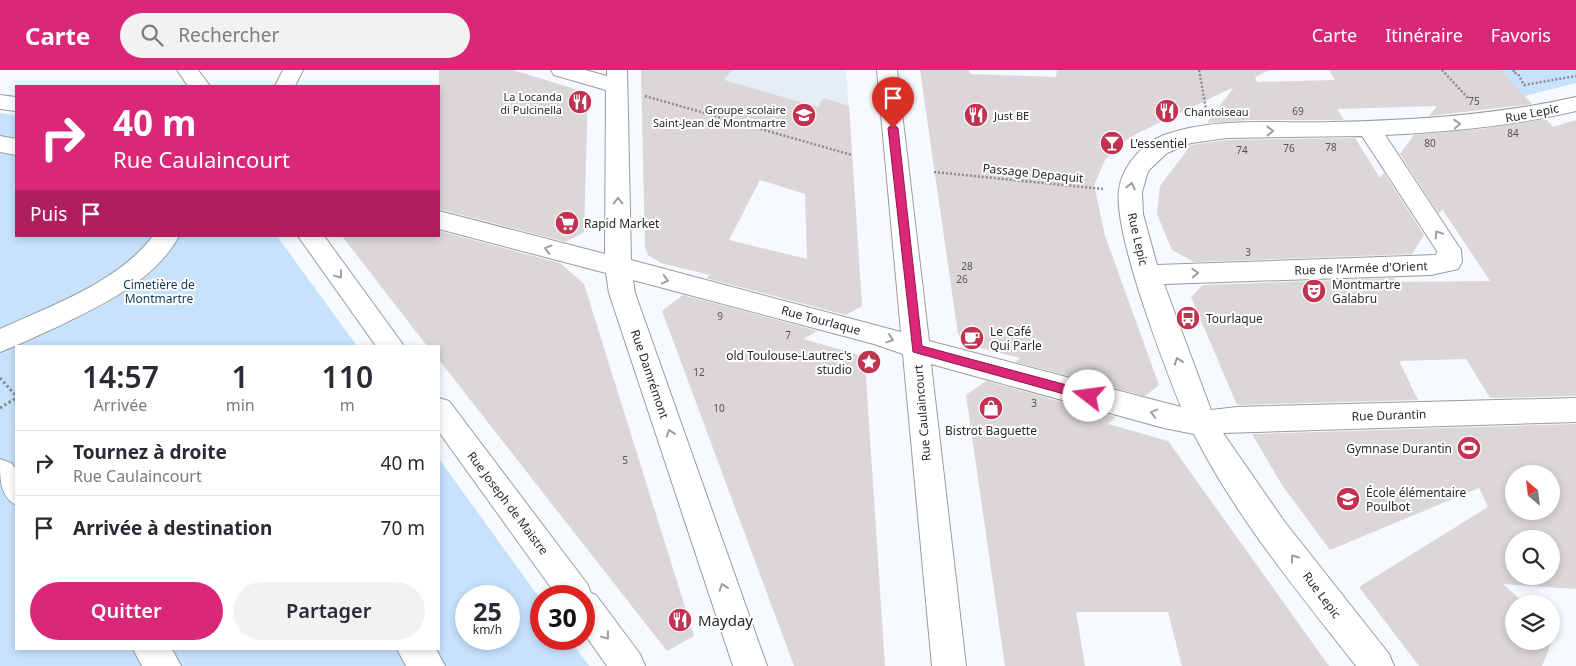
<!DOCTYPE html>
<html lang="fr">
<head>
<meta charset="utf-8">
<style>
	body { margin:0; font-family:"Noto Sans",sans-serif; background:#f2f2f3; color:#2b2b33; height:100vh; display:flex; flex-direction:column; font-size:19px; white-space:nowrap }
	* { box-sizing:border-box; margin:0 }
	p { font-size:16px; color:#7c7c81 }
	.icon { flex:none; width:28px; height:28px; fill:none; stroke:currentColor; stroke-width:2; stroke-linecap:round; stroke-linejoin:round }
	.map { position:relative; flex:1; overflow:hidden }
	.sheet { position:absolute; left:15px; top:275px; width:425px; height:305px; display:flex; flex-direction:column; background:#fff; border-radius:0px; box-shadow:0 2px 8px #0003 }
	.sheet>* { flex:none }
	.guide { position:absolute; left:15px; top:15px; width:425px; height:152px; border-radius:0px; box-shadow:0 2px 8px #0003; background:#db2777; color:#fff; overflow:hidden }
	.needle { width:32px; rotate:332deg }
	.tools { position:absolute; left:1505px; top:395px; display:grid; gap:10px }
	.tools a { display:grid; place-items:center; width:55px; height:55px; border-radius:50%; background:#fff; box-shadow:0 2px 8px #0003; font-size:25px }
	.speed { position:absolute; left:455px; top:515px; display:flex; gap:10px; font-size:25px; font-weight:700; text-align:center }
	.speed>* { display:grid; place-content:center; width:65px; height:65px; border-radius:50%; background:#fff; box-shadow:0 2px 8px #0003; line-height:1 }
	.speed small { font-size:12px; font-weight:400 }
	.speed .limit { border:8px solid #d22; background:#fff; color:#111 }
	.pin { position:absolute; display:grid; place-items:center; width:42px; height:42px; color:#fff; margin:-51px -21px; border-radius:50% 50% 50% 0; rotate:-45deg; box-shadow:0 0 5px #0007 }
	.pin .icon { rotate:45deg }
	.me { position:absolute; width:55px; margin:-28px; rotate:285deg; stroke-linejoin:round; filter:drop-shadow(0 0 4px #0008) }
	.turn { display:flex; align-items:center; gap:18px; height:105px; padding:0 15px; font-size:22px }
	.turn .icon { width:65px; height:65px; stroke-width:2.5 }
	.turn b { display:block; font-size:35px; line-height:42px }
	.then { display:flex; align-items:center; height:48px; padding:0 15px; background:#0003; gap:10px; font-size:19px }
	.eta { display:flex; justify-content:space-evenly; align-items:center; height:85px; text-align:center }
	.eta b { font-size:30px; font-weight:600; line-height:35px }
	.cta { display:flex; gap:10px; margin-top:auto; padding:10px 15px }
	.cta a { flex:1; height:58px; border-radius:30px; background:#db2777; color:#fff; font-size:20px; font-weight:600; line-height:58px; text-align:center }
	.cta a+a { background:#f2f2f3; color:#2b2b33 }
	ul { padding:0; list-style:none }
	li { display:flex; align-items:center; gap:15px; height:65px; padding:0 15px; border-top:1px solid #e1e1e2 }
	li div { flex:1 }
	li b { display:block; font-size:19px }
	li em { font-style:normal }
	header { display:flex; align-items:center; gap:30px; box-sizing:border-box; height:70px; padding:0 25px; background:#db2777; color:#fff }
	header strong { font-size:24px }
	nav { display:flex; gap:28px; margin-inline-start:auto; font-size:18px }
	.search { width:350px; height:45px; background:#f2f2f3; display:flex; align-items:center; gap:12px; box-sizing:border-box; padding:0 18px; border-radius:28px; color:#7c7c81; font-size:19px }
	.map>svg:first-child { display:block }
	.built { fill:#e5eef7 }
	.green { fill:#c6e2fd; fill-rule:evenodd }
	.building { fill:#dbd6d7; fill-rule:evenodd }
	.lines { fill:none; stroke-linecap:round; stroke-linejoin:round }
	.minor-casing { stroke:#999c9f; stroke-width:2 }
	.path-far1 { stroke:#898b8d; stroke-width:2.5; stroke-dasharray:2 2; stroke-linecap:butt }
	.path { stroke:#898b8d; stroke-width:3; stroke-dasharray:2.5 2.5; stroke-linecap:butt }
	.minor { fill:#fff; fill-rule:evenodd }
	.oneway { stroke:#9f9fa0 }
	.route { fill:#db2777; stroke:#8e194d }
	.labels { text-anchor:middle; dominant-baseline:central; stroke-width:4; stroke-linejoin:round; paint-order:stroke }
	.number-label { font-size:10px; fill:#565556 }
	.far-poi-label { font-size:11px; fill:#292a2b; stroke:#fff; text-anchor:end }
	.street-label { font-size:12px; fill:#292a2b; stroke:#fff }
	.poi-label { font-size:12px; fill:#292a2b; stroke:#fff; text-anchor:start }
	.park-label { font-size:12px; fill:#103a5c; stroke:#fff }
	.near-poi-label { font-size:15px; fill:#292a2b; stroke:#fff; text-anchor:start }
</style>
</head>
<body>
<header>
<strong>Carte</strong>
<div class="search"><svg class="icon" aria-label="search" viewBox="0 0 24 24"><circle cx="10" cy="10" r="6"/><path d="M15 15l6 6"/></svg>Rechercher</div>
<nav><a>Carte</a><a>Itinéraire</a><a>Favoris</a></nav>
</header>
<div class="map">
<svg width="1576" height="596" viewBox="0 0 1576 596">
	<rect width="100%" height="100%" fill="#f6f9fd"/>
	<path class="built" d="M641 0H846L851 72 641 11Z"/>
	<path class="green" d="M1502 0H1576V13L1525 26Z
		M0 43 16 45V166H277L357 276H16V579H439V389L541 530V569H569L589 596H0ZM466 526H509V569H466Z"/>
	<path class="building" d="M439 0H513L588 23 584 162 566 172 439 139Z
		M641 0H732L724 10 818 37 824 28 849 36 862 236 846 245 706 208 710 205 661 193 648 185 645 177ZM760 110 805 124 807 189 729 170Z
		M920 0H969L970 4 1056 7 1057 0H1270L1255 7 1257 12 1335 10 1329 0H1502L1532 34 1429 46 1437 36 1337 39 1344 50H1248L1207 53 1234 17 1136 64 1119 75 1105 90 1094 115 1105 166 1159 315 1145 326 1015 292 1020 288 968 275 958 264Z
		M1546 49 1553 57 1576 50V326L1490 328 1466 289 1399 291 1418 330 1237 335 1191 227 1203 215 1395 208 1392 212 1490 211 1442 139 1439 144 1400 84 1414 65 1481 59Z
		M1355 68 1380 108 1384 103 1424 165 1412 184 1194 192 1172 180 1157 144 1160 116 1191 75 1227 70Z
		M439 161 560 193 584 214 694 566 667 581 439 290V276H427L342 166H439Z
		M683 225 818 261 803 269 856 284 865 293 885 596H794L662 241Z
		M986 311 1116 347 1108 354 1168 371 1329 596H1182L1168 542H1076L1085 596H1005L966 325Z
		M1576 354V519L1503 514 1525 534H1514V571H1551V557L1556 561 1542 596H1419L1359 517 1488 437 1479 418 1330 480 1282 415 1252 364ZM1514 404H1551V441H1514ZM1514 469H1551V506H1514Z"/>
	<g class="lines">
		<g class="minor-casing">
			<path id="minor" d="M177 0H198L210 16H188Z
				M283 0H303L295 16H275Z
				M551 0H585L607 6V0H627L631 190 901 262 877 0H897L929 271 1181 337C1164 294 1109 154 1120 114 1126 92 1144 73 1164 65 1217 46 1278 54 1333 52 1415 50 1496 45 1576 27V41C1513 56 1450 62 1385 65L1461 180 1462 192 1458 199 1431 205 1164 214 1211 340 1237 337 1576 328V352L1223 363 1284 451 1389 584 1394 596H1356C1299 523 1235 446 1194 364L1164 358 931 294 966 596H932L903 284 874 274 633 210 635 223 767 596H733L609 223 606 203 439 159V141L605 184 606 20 554 5ZM1362 66 1437 181 1436 185 1157 195 1143 144 1142 122 1148 101 1167 83 1191 73 1227 68Z
				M0 25 16 27V41L0 39Z
				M0 66 16 69V85L0 82Z
				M153 166H179C154 212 101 235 57 257 38 265 19 275 0 282V259C52 235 117 213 153 166Z
				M298 166H324L404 276H376Z
				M439 328 449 331 588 515 591 523 596 525 640 584 645 596H607L584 563V526H557L439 362Z
				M0 389 11 393 16 399V435C0 426 0 410 0 389Z
				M133 579H172L181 596H142Z
				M397 579H436L445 596H406Z"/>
		</g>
		<path class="path-far1" d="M1199 0 1206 39
			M1442 0 1468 28
			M1514 0 1513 2 1518 4 1524 15 1576 6
			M645 26 852 85
			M934 102 1103 119"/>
		<path class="path" d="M0 308 16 326
			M0 338 16 328"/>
		<use href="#minor" class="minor"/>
	</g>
	<defs><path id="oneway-chevron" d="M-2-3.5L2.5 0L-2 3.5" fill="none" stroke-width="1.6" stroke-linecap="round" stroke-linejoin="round" transform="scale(1.25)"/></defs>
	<g class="oneway">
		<use href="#oneway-chevron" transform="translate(1457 54) rotate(-4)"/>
		<use href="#oneway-chevron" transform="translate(1270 61) rotate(-1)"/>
		<use href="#oneway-chevron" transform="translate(1131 116) rotate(-77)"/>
		<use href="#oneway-chevron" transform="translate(618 131) rotate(-91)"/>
		<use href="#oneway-chevron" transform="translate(1438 164) rotate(-123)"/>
		<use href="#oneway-chevron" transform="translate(548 179) rotate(-165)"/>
		<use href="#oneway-chevron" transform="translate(1195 203) rotate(-2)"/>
		<use href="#oneway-chevron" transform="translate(339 205) rotate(53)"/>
		<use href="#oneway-chevron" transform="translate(665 210) rotate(15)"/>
		<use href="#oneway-chevron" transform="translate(890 269) rotate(19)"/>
		<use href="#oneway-chevron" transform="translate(1178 291) rotate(-110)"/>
		<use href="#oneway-chevron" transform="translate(1154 343) rotate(-165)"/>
		<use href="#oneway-chevron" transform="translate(670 363) rotate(-109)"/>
		<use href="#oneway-chevron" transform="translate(1294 488) rotate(-126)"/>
		<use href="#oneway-chevron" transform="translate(723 517) rotate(-109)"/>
		<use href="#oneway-chevron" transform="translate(606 566) rotate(53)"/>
	</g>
	<path class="route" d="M893 54 898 58 922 276 1089 321 1093 322V329L1089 331 913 282 888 58Z"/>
	<defs>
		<g id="restaurant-disc" transform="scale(1.25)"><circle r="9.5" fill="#c23251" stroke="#fff"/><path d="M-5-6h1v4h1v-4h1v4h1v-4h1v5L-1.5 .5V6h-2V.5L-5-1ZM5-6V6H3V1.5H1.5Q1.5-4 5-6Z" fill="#fff"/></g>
		<g id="school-disc" transform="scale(1.25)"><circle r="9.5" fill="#c23251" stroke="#fff"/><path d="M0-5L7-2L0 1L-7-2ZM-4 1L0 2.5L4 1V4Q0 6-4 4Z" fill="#fff"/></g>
		<g id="bar-disc" transform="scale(1.25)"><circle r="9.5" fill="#c23251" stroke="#fff"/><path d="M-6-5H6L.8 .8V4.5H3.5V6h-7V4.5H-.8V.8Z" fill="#fff"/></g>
		<g id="supermarket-disc" transform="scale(1.25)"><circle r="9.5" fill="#c23251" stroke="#fff"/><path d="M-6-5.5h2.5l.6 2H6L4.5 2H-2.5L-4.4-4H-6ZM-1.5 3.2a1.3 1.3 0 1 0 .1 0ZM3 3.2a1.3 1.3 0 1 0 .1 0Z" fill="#fff"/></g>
		<g id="theatre-disc" transform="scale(1.25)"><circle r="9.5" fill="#c23251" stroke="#fff"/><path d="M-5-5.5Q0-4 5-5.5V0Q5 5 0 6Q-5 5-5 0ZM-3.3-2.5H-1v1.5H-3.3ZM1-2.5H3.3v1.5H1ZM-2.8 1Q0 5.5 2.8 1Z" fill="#fff"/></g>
		<g id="bus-disc" transform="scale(1.25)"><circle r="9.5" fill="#c23251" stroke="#fff"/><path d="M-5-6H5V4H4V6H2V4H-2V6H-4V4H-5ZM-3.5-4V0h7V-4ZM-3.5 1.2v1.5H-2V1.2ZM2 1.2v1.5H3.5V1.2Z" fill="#fff"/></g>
		<g id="cafe-disc" transform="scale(1.25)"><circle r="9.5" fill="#c23251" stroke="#fff"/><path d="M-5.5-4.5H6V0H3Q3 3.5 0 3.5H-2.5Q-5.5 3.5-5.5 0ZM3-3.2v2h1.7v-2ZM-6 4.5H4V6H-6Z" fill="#fff"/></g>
		<g id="sight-disc" transform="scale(1.25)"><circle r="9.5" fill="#c23251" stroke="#fff"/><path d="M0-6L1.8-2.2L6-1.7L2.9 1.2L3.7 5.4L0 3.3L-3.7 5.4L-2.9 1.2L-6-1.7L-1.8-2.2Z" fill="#fff"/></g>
		<g id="shop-disc" transform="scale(1.25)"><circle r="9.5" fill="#c23251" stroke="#fff"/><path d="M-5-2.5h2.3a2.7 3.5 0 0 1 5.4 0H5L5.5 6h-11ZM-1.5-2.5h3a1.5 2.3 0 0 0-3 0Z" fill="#fff"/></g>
		<g id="stadium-disc" transform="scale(1.25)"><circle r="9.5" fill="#c23251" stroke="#fff"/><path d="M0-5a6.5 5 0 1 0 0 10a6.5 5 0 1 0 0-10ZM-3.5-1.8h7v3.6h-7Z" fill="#fff"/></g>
	</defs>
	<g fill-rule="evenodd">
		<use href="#restaurant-disc" x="580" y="32"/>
		<use href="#restaurant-disc" x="1167" y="41"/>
		<use href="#school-disc" x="804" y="45"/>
		<use href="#restaurant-disc" x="976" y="45"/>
		<use href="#bar-disc" x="1112" y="73"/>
		<use href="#supermarket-disc" x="567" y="153"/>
		<use href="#theatre-disc" x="1314" y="221"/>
		<use href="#bus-disc" x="1188" y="248"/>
		<use href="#cafe-disc" x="972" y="268"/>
		<use href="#sight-disc" x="869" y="292"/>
		<use href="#shop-disc" x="991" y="338"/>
		<use href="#stadium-disc" x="1469" y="378"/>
		<use href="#school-disc" x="1348" y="429"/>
		<use href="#restaurant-disc" x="680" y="550"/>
	</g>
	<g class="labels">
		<g class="number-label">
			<text x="1474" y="31">75</text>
			<text x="1298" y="41">69</text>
			<text x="1513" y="63">84</text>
			<text x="1430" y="73">80</text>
			<text x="1331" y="77">78</text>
			<text x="1289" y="78">76</text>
			<text x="1242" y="80">74</text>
			<text x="1248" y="182">3</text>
			<text x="967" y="196">28</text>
			<text x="962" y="209">26</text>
			<text x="720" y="246">9</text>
			<text x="788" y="265">7</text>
			<text x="699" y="302">12</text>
			<text x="1034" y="333">3</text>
			<text x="719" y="338">10</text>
			<text x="625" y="390">5</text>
		</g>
		<g class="far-poi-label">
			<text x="562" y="26">La Locanda<tspan x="562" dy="13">di Pulcinella</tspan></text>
			<text x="786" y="39">Groupe scolaire<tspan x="786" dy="13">Saint-Jean de Montmartre</tspan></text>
			<text x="1184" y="41" text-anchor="start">Chantoiseau</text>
			<text x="994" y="45" text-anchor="start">Just BE</text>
		</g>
		<g class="street-label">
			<text transform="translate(1532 43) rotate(-11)">Rue Lepic</text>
			<text transform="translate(1033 103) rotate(6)">Passage Depaquit</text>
			<text transform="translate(1138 169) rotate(77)">Rue Lepic</text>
			<text transform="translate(1361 198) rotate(-2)">Rue de l'Armée d'Orient</text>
			<text transform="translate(821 250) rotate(15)">Rue Tourlaque</text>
			<text transform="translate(650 304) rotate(71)">Rue Damrémont</text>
			<text transform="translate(922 343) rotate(-95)">Rue Caulaincourt</text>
			<text transform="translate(1389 345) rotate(-2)">Rue Durantin</text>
			<text transform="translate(508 433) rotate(53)">Rue Joseph de Maistre</text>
			<text transform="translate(1322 525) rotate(53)">Rue Lepic</text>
		</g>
		<g class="poi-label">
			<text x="1130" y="73">L'essentiel</text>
			<text x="584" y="153">Rapid Market</text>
			<text x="1332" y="214">Montmartre<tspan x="1332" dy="14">Galabru</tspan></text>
			<text x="1206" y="248">Tourlaque</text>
			<text x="990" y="261">Le Café<tspan x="990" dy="14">Qui Parle</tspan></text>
			<text x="852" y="285" text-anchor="end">old Toulouse-Lautrec's<tspan x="852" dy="14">studio</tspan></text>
			<text x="991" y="360" text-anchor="middle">Bistrot Baguette</text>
			<text x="1452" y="378" text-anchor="end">Gymnase Durantin</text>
			<text x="1366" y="422">École élémentaire<tspan x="1366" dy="14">Poulbot</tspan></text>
		</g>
		<g class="park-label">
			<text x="159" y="214">Cimetière de<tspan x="159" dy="14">Montmartre</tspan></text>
		</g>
		<g class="near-poi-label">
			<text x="698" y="550">Mayday</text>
		</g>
	</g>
</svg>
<div class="tools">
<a><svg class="needle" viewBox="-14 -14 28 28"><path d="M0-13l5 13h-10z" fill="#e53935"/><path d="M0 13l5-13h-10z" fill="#7c7c81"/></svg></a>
<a><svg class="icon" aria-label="search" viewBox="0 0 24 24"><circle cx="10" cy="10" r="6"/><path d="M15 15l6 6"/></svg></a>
<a><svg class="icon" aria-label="layers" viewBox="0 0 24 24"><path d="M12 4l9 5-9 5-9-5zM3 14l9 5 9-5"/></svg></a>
</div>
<div class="speed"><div>25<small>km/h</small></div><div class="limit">30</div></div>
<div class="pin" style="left:893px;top:58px;background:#d93025"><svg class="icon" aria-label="arrive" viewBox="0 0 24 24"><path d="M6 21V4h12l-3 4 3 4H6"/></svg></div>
<svg class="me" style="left:1089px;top:326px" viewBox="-20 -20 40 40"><circle r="19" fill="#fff"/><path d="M0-13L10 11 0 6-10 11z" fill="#db2777"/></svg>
<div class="guide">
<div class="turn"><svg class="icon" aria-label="right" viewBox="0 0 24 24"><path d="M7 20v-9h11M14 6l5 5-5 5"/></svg><div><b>40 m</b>Rue Caulaincourt</div></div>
<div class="then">Puis<svg class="icon" aria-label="arrive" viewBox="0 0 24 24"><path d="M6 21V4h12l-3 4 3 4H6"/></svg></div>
</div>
<section class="sheet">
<div class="eta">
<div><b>14:57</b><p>Arrivée</p></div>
<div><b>1</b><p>min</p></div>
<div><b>110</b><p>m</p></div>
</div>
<ul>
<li><svg class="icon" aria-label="right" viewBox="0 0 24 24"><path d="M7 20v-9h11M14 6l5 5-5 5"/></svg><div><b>Tournez à droite</b><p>Rue Caulaincourt</p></div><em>40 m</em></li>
<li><svg class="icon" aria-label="arrive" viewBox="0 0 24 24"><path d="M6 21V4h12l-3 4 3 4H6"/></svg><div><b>Arrivée à destination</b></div><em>70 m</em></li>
</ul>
<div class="cta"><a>Quitter</a><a>Partager</a></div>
</section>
</div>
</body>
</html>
